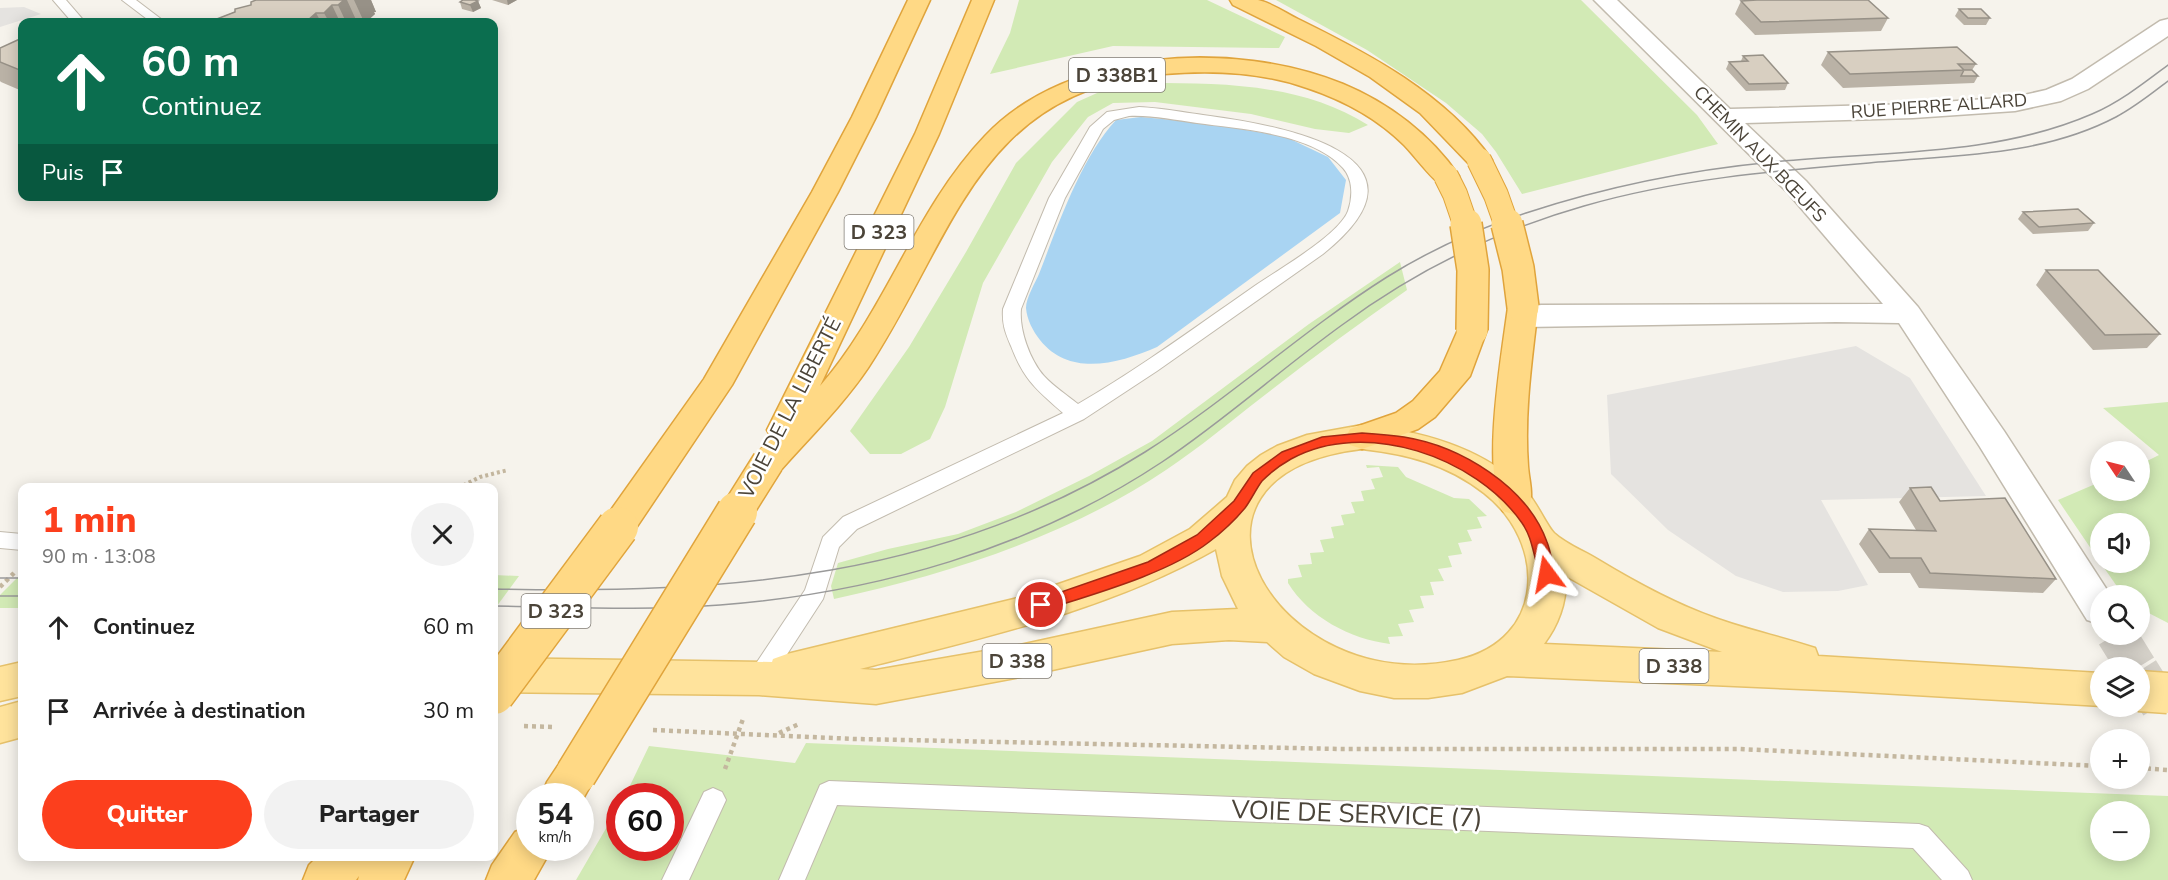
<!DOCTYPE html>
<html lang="fr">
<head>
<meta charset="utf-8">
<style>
	body { margin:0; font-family:"Nunito Sans",sans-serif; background:#f2f2f2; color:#222; height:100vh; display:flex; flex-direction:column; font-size:22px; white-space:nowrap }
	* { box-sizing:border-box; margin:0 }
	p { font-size:20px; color:#767676 }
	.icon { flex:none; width:33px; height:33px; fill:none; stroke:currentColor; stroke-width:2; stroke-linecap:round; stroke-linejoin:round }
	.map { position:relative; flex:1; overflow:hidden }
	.side { position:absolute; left:18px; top:483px; width:480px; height:378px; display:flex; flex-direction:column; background:#fff; border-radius:12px; box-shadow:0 3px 15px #0003 }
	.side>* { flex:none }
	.top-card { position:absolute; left:18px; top:18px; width:480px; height:183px; border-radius:12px; box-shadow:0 3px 15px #0003; background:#0b6e4f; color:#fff; overflow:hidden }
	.needle { width:39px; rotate:305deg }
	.tools { position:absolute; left:2090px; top:441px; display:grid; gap:12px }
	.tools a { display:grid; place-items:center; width:60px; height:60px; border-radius:50%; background:#fff; box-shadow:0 3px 15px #0003; font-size:30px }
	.speed { position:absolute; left:516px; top:783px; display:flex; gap:12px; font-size:30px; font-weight:700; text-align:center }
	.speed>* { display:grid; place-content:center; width:78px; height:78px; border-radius:50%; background:#fff; box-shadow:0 3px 15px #0003; line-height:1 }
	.speed small { font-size:15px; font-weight:400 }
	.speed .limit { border:9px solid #d22; background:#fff; color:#111 }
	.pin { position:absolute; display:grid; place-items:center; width:51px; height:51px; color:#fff; margin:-26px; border:3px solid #fff; border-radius:50%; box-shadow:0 2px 6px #0007 }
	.me { position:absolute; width:66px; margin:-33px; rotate:347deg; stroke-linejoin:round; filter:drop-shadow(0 0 4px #0008) }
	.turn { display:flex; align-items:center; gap:21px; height:126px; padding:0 24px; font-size:27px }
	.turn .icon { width:78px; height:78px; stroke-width:2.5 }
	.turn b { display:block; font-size:42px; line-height:51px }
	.then { display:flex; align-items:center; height:57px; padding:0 24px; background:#0003; gap:12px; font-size:22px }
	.round { display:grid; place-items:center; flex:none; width:63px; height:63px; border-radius:32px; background:#f2f2f2 }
	.head { display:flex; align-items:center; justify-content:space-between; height:102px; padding:0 24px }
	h1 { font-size:36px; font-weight:800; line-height:45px; color:#fc3f1d }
	.button { display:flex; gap:12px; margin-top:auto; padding:12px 24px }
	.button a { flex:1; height:69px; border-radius:36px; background:#fc3f1d; color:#fff; font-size:24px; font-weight:800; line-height:69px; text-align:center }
	.button a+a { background:#f2f2f2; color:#222 }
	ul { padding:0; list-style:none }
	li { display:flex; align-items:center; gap:18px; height:84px; padding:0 24px }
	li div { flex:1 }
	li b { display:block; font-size:22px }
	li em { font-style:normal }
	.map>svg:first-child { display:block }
	.green { fill:#d2eab5; fill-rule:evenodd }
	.parking { fill:#e5e3e0 }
	.water { fill:#a9d4f2 }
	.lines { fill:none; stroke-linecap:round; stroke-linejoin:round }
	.minor-tunnel { stroke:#d4d0c8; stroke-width:40; stroke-dasharray:40 20; stroke-linecap:butt }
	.service-casing { stroke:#c2bbae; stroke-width:2 }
	.minor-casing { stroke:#c2bbae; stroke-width:3 }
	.primary-casing { stroke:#e6c16a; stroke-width:3 }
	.trunk-casing { stroke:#e0a43c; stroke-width:3 }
	.path-far1 { stroke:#c4b79f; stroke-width:4; stroke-dasharray:3 3; stroke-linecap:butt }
	.path { stroke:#c4b79f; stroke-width:4.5; stroke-dasharray:4 4; stroke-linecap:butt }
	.service { fill:#fff; fill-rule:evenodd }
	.minor { fill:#fff; fill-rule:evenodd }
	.primary { fill:#ffe39c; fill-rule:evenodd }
	.trunk { fill:#ffd985; fill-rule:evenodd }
	.tram { stroke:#9a9a9a; stroke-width:1.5 }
	.primary-bridge-casing { stroke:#e6c16a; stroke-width:43; stroke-linecap:butt }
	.trunk-bridge-far2-casing { stroke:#e0a43c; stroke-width:26; stroke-linecap:butt }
	.trunk-bridge-far1-casing { stroke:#e0a43c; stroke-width:34; stroke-linecap:butt }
	.trunk-bridge-casing { stroke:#e0a43c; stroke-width:43; stroke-linecap:butt }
	.primary-bridge { stroke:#ffe39c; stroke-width:40 }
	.trunk-bridge-far2 { stroke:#ffd985; stroke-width:24 }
	.trunk-bridge-far1 { stroke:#ffd985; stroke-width:31 }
	.trunk-bridge { stroke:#ffd985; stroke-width:40 }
	.wall { fill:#bab2a6 }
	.shaded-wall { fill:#979187 }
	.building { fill:#d8cfc1; stroke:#979187; stroke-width:1.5 }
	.route { fill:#fc3f1d; stroke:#a42913; stroke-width:1.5 }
	.labels { text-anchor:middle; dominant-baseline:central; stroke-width:5; stroke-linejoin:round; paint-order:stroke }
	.far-street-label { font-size:18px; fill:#4b4439; stroke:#fff }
	.shield { fill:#fff; stroke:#817c74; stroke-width:1.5 }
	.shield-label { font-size:20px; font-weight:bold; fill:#4b4439 }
	.street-label { font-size:21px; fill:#4b4439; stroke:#fff }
	.near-street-label { font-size:26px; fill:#4b4439; stroke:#fff }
</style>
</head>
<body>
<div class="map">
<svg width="2168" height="880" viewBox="0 0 2168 880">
	<rect width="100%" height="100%" fill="#f6f3ec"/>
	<path class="green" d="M1019 0H1207L1285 37 1279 48 1113 46 990 74 1010 33Z
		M1276 0H1581L1697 115 1718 144 1522 194 1496 152 1482 134 1446 103 1367 50Z
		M1150 83C1224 83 1303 84 1368 125L1349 133 1315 129 1251 114 1155 102 1113 103 1088 117 1052 162 983 283 945 407 930 439 901 454H870L850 431 909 347 966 252 1016 163 1077 102 1106 89Z
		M1400 262 1407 290C1357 325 1308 361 1261 398 1230 422 1199 448 1166 470 1068 536 949 574 834 599L831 586 838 563 888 549 958 534 1016 512 1089 476 1152 441 1309 324Z
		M2168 402V623L2139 608V596L2123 595 2100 562H2139V524H2100V562L2058 500 2100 482V490H2139V465L2159 455 2103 408Z
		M1366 465 1398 467 1406 477 1454 498 1469 499 1487 516 1477 517 1482 528 1467 530 1472 541 1458 543 1462 554 1448 556 1452 567 1438 569 1444 581 1430 582 1434 595 1420 596 1424 608 1409 610 1414 622 1398 624 1403 636 1388 637 1390 644C1350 639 1309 617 1288 583V579L1302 577 1298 565 1312 564 1310 553 1324 552 1320 540 1334 538 1331 527 1344 525 1341 515 1355 513 1351 502 1364 501 1361 491 1375 489 1371 479 1383 477 1379 467 1367 468Z
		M22 573V608H0V595Z
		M494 575 519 576 494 610Z
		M806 743 2168 796V880H576L619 806 620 848H670V796H625L649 746 795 763ZM2100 812H2139V850H2100Z"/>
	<path class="parking" d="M24 7 41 14 0 27V8Z
		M1856 346 1910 378 1986 496 1821 500 1868 585 1838 591 1783 592 1736 576 1668 530 1611 474 1607 395Z"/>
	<path class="water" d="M1141 117 1205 123 1286 137 1328 157 1346 180 1340 213 1157 347C1120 363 1070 378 1040 340 1033 331 1027 320 1026 308 1026 298 1035 283 1039 274 1058 225 1081 158 1116 120Z"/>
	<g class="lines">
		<path class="minor-tunnel" d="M2116 634 2137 668
			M2139 671 2168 717"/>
		<g class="service-casing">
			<path id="service" d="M53 0H66L85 22H72Z
				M122 0H136L165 22H151Z
				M1139 107C1161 108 1182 112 1203 115 1279 125 1448 154 1323 254L1157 371 1084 419 857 529 839 547 823 599 767 685 759 688 751 685 747 678 751 671 805 590 823 537 843 517 1063 413C1036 389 1024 380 1011 346 1005 332 1002 324 1003 309L1049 198 1090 127 1107 112ZM1129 116C1152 115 1174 120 1197 123 1240 129 1312 133 1343 168 1353 179 1353 197 1348 211 1339 235 1278 270 1256 285 1197 326 1140 368 1078 404 1067 395 1054 387 1044 376 1030 360 1019 330 1021 309L1065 198 1103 129 1114 120Z
				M0 532 22 534V550L0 548Z
				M829 781 1919 824 1928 827 1968 871 1972 880H1942L1913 848 837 805 805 880H779L820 785Z
				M713 788 722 792 726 800 689 880H662L704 792Z"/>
		</g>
		<g class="minor-casing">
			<path id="minor" d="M1594 0H1617L1730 109 1913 104 2015 97 2046 90 2072 79 2160 21 2168 19V36L2088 89 2061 101 2015 111 1913 118 1745 123 1806 181 1918 307 2004 431 2111 596H2100V624L2087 620 1980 447 1899 323 1836 322 1523 327 1512 324 1508 317 1512 310 1541 305 1883 304 1788 193Z"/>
		</g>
		<g class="primary-casing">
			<path id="primary" d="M1362 425C1421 431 1484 447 1527 492 1537 503 1547 526 1554 533 1566 544 1584 551 1597 559 1635 582 1673 603 1715 618 1748 630 1782 637 1815 648L1818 656 2100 673 2102 706 1846 691 1507 676 1462 693 1428 698H1394L1360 691 1314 674 1284 657 1267 642 1229 640 1172 644 1020 677 876 704 759 695 494 692V658L772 662 773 659 787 654 1018 598 1140 556 1190 529 1227 497 1235 480 1247 466 1261 455 1277 446 1307 435ZM1362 449C1407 454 1447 464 1484 493 1547 542 1547 640 1458 660 1277 700 1146 474 1362 449ZM1216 549 1222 576 1238 609 1172 612 1020 645 876 670 860 669C981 638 1107 611 1216 549ZM1566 576 1658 628 1722 652 1544 644C1559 624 1567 601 1566 576Z
				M22 662V696L0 701V667Z
				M22 701V737L0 743V707Z"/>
		</g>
		<g class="trunk-casing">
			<path id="trunk" d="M908 0H930L876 117 838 192 732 385 630 537 618 541 606 537 600 527 606 517 704 379 812 192 852 117Z
				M972 0H994L939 134 820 386C886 311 915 209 985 136 1069 47 1235 40 1343 84 1389 103 1431 135 1459 176L1455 182C1449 183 1443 185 1438 182 1431 178 1412 153 1404 145 1377 118 1343 100 1307 88 1262 72 1211 70 1164 74 977 90 955 236 868 368 843 405 810 437 780 471L768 474 756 471 751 462 771 437 767 430 915 134Z
				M1230 0C1239 0 1250 0 1258 0 1272 3 1287 14 1300 20 1369 54 1446 94 1492 160L1488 165 1479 168 1470 165 1420 113 1370 77 1316 46 1233 5Z
				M1523 298 1533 300 1538 307C1532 359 1524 413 1528 466 1529 482 1535 497 1527 511L1515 515 1503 511C1481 472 1502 353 1508 307L1513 300Z
				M1472 320 1483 323 1487 330 1470 376 1435 417 1418 429 1374 445 1362 449 1350 445 1346 437 1350 429 1396 413 1413 401 1440 371 1461 323Z
				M576 755 591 761 597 774 580 804V796H541L547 782 561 761Z
				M530 826V848H552L534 880H486L492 865 515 832Z
				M318 856H415L404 880H358L359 876 356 880H303L309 865Z"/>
		</g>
		<path class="path-far1" d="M458 488 480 477 508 470"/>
		<path class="path" d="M0 587 14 573
			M524 726 553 727
			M653 730 855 739 1341 749H1739L2100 766
			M779 733 799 724
			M2139 768 2168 770
			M725 769 743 719"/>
		<use href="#service" class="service"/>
		<use href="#minor" class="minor"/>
		<use href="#primary" class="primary"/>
		<use href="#trunk" class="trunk"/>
		<path class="tram" d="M0 578H22
			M494 589C727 594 943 579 1145 452 1229 399 1303 330 1387 277 1430 250 1477 229 1526 213 1605 187 1689 170 1773 162 1879 151 1993 157 2092 114 2120 102 2144 83 2168 65
			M0 596H22
			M494 606C569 607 645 611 720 605 875 593 1031 549 1162 462 1225 420 1281 369 1342 325 1415 271 1496 231 1584 206 1677 179 1773 171 1869 163 1952 155 2040 157 2116 117 2135 107 2151 94 2168 81"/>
		<g class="primary-bridge-casing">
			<path id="primary-bridge" d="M2139 691 2168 693"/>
		</g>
		<g class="trunk-bridge-far2-casing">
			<path id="trunk-bridge-far2" d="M1479 160 1496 195 1507 226
				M1446 176 1455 194 1466 226"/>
		</g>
		<g class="trunk-bridge-far1-casing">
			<path id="trunk-bridge-far1" d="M1466 224 1473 270 1472 330
				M1507 224 1518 268 1523 307
				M736 513 768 462"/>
		</g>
		<g class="trunk-bridge-casing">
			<path id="trunk-bridge" d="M494 694 618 527
				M576 774 737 512"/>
		</g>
		<use href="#primary-bridge" class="primary-bridge"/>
		<use href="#trunk-bridge-far2" class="trunk-bridge-far2"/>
		<use href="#trunk-bridge-far1" class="trunk-bridge-far1"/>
		<use href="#trunk-bridge" class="trunk-bridge"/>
	</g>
	<path class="wall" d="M256 0H371L376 12H374L375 14 366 22H209L251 5Z
		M492 0H517L508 5Z
		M478 1 481 8 473 12 462 9 460 2Z
		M1741 1 1888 18 1881 31 1755 35 1735 14Z
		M1959 9 1990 18 1986 25H1964L1955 16Z
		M22 38V91L1 82 0 81V48Z
		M1828 52 1976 64 1972 70 1978 76 1974 83 1843 88 1821 65Z
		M1743 56 1788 83 1785 90 1746 91 1726 69 1729 62 1741 61Z
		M2023 212 2094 223 2088 231 2033 234 2018 219Z
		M2046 270 2160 334 2147 348 2093 350 2036 285Z
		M1910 488 1940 501 2056 579 2043 593 1919 588 1910 573H1879L1859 544 1869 529 1916 530 1899 502Z"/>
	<path class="shaded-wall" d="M344 0H347L357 22H346L338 5Z
		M354 0H371L376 12H374L375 14 366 22H364Z
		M507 0H517L508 5Z
		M478 1 481 8 473 12 470 5Z
		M332 5 340 22H329L324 13Z
		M316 13 321 22H310L308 20Z"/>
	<path class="building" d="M256 0H344L338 5H332L324 13H316L308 20H302L300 22H209L235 12V9L251 5V2Z
		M463 0H475L478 1 470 5 460 2Z
		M1757 0H1868L1888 18 1761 22 1741 1Z
		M1959 9H1981L1990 18H1968Z
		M22 38V71L0 62V48Z
		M1957 47 1976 64H1958L1964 70 1850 74 1828 52Z
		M1763 55 1788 83 1749 84 1729 62 1748 61 1743 56Z
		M1964 70H1972L1978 76H1961Z
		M2078 209 2094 223 2039 227 2023 212Z
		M2046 270H2098L2160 334 2105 335Z
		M1931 487 1940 501 2005 498 2056 579 1930 573 1921 558H1890L1869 529 1936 531 1910 488Z"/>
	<path class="route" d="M1362 433C1376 434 1390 435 1404 437 1460 446 1527 486 1547 542 1551 552 1552 563 1555 574L1553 578H1542C1533 560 1534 540 1522 523 1476 457 1365 418 1291 459 1282 464 1269 474 1262 481 1256 489 1251 500 1245 508 1235 520 1221 533 1209 542 1168 574 1090 595 1041 611L1035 610 1033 605 1035 601 1148 562 1197 535 1234 501 1253 473 1282 452 1322 437Z"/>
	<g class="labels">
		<g class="far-street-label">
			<text transform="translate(1939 106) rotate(-4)">RUE PIERRE ALLARD</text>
			<text transform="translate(1760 154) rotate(46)">CHEMIN AUX BŒUFS</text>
		</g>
		<g class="shield">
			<rect x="1069" y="58" width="96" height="34" rx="4.5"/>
			<rect x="844.5" y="215" width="69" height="34" rx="4.5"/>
			<rect x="521.5" y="594" width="69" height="34" rx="4.5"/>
			<rect x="982.5" y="644" width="69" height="34" rx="4.5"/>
			<rect x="1639.5" y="649" width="69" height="34" rx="4.5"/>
		</g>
		<g class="shield-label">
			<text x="1117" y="75">D 338B1</text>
			<text x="879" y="232">D 323</text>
			<text x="556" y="611">D 323</text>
			<text x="1017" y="661">D 338</text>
			<text x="1674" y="666">D 338</text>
		</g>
		<g class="street-label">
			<text transform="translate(790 408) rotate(-63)">VOIE DE LA LIBERTÉ</text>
		</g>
		<g class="near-street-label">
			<text transform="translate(1357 814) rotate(2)">VOIE DE SERVICE (7)</text>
		</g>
	</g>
</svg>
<div class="tools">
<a><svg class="needle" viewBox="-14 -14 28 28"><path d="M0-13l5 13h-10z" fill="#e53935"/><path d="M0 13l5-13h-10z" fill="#767676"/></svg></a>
<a><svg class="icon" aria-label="sound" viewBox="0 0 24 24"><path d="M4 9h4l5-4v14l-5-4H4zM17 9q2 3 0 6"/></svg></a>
<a><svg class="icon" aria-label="search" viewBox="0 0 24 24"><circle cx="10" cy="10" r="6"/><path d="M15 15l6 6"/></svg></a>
<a><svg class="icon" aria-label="layers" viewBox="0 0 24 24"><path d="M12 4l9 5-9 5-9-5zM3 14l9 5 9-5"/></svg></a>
<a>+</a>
<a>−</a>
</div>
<div class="speed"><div>54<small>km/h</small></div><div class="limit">60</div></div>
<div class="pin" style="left:1041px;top:605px;background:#d93025"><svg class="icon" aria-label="arrive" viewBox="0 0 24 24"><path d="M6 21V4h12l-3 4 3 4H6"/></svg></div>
<svg class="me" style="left:1547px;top:574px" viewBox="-20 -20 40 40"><path d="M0-17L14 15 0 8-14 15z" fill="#fc3f1d" stroke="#fff" stroke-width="4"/></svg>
<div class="top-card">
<div class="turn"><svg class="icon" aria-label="ahead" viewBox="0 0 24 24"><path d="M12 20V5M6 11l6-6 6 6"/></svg><div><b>60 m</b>Continuez</div></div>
<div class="then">Puis<svg class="icon" aria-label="arrive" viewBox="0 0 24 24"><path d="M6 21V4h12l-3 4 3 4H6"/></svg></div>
</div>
<section class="side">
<div class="head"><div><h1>1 min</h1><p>90 m · 13:08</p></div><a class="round"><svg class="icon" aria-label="close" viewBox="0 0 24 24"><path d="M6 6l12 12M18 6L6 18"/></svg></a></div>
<ul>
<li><svg class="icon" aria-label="ahead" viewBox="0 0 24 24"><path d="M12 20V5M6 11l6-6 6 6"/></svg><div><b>Continuez</b></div><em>60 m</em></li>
<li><svg class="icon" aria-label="arrive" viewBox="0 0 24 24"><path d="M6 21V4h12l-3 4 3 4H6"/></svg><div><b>Arrivée à destination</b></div><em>30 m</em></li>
</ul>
<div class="button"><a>Quitter</a><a>Partager</a></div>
</section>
</div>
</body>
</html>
